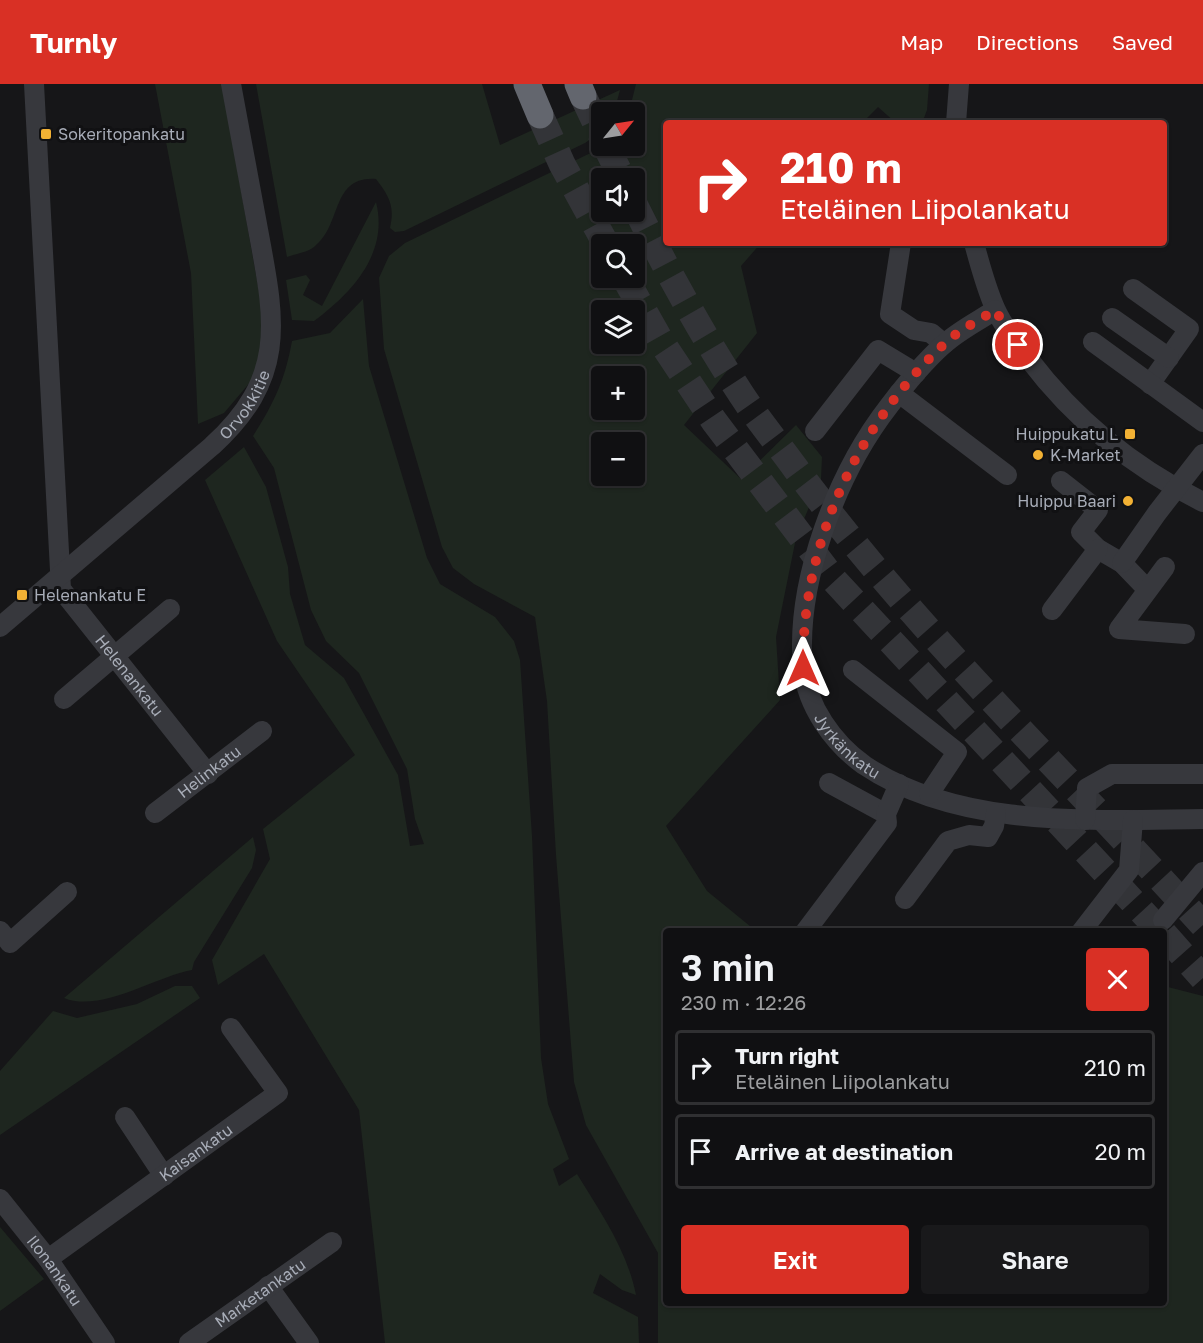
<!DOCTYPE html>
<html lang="en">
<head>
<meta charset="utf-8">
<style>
	body { margin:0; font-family:"Golos Text",sans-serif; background:#19191b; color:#f1f3f6; height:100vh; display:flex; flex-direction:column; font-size:22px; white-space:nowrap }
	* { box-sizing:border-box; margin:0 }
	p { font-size:20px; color:#9c9d9f }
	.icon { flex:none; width:33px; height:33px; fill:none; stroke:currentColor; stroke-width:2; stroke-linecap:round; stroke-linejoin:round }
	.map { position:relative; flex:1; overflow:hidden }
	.sheet { position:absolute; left:663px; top:844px; width:504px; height:378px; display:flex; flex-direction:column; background:#101012; border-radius:6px; box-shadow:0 2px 4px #0004,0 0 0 2px #303032 }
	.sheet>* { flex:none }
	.hud { position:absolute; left:663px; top:36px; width:504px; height:126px; border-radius:6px; box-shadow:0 2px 4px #0004,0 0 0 2px #303032; background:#d93025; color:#fff; overflow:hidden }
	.needle { width:39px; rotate:60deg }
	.fabs { position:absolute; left:591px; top:18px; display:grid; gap:12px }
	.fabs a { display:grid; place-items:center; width:54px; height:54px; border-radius:6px; background:#101012; box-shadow:0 2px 4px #0004,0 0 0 2px #303032; font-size:30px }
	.pin { position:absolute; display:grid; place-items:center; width:51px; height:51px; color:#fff; margin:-26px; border:3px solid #fff; border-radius:50%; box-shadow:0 2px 6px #0007 }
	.me { position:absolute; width:66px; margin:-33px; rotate:0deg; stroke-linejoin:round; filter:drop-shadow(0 0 4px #0008) }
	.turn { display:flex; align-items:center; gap:21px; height:126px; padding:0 18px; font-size:27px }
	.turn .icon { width:78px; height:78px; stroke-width:2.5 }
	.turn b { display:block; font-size:42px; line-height:51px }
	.round { display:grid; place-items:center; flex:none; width:63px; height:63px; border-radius:6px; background:#19191b }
	.headline { display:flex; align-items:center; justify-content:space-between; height:102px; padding:0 18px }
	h1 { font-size:36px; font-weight:600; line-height:45px }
	.action { display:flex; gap:12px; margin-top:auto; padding:12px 18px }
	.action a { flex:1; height:69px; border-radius:6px; background:#d93025; color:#fff; font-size:24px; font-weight:600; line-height:69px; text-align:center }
	.action a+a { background:#19191b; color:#f1f3f6 }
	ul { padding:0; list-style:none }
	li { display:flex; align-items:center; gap:18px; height:75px; margin:0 12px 9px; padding:0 6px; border:3px solid #303032; border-radius:6px }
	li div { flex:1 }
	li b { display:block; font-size:22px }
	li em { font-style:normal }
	header { display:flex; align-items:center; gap:36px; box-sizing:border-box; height:84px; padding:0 30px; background:#d93025; color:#fff }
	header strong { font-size:28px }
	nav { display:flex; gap:33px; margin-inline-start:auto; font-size:21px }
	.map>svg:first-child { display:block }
	.green { fill:#1e261f; fill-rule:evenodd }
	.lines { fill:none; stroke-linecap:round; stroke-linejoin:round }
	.highway-tunnel { stroke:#333438; stroke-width:27; stroke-dasharray:27 14; stroke-linecap:butt }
	.minor { stroke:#37383d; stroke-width:20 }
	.highway { stroke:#63666e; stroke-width:27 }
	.route { stroke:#d93025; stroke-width:10; stroke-dasharray:0 18 }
	.poi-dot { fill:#f2b134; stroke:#111113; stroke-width:2 }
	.labels { text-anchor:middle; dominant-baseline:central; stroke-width:6; stroke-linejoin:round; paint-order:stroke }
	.poi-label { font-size:16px; fill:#a8adb8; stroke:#111113; text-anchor:start }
	.street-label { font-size:16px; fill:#a8adb8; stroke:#111113 }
</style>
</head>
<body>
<header>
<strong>Turnly</strong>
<nav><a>Map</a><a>Directions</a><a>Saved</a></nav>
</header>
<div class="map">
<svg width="1203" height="1259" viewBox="0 0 1203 1259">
	<rect width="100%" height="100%" fill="#161618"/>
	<path class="green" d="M155 0H222L261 219V266L252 296 224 329 198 340 191 189Z
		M256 0H482L500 61 620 6 614 28H602L601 48 585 59 404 147 395 148 390 144C395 122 389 112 376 95 330 92 343 141 314 163 308 168 295 170 287 173Z
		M636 0H929L927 26 922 39H896L878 23 862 39H666V159H761L741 182 757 249 684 341 741 395 796 341 822 373 821 395 796 454 776 553 780 616 666 742 707 807 756 847 666 848V1220H1164V902L1203 912V1259H658V1169L586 1041 574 998 556 771 547 617 535 533 474 500 453 484 442 463 384 265 379 194 389 172 405 159 605 62H634V28H629ZM602 94H634V128H602ZM602 160H634V194H602ZM602 226H634V260H602ZM602 292H634V326H602ZM634 358V392H602V358Z
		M376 118C389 169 352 209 314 237L292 236 286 196 306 191 310 196 303 211 322 222Z
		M363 215 369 282 427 474 440 500 495 533 514 557 520 576 532 752 541 974 548 1020 569 1075 553 1085 559 1102 577 1090C601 1129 627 1166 636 1211L622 1206 600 1190 593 1209 638 1233 639 1259H385L359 1026 264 870 218 901 212 876 270 775 263 745 355 671 277 557 205 396 244 363 266 403 288 483 290 510 305 561 344 594 398 691 410 762 424 760 415 735 407 685 359 589 326 557 311 526 274 384 253 352C274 319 285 296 292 257L330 249Z
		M253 753 256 766 252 784 194 878 192 886C154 893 101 929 64 914Z
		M175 902H192L200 914 0 1051V987L53 927 77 934 137 920Z
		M0 1143 44 1195 0 1227Z"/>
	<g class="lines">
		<path class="highway-tunnel" d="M583 12 602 52
			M540 31 562 80 606 160
			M606 62 622 94
			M634 120C666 185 701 249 741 310 758 336 778 360 796 385 918 549 1066 690 1203 841
			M625 194 660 256 714 337 834 496 1161 848
			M1164 850 1203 894"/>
		<g class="minor">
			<path id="s1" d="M34 0 61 505 208 690"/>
			<path d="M956 39 959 0"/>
			<path d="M901 159 890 230 914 246 931 249 944 260"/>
			<path d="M974 159C980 181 986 204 995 224 1003 242 1016 259 1028 274 1075 336 1134 384 1203 418"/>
			<path d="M1133 205 1189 245 1150 300"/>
			<path id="s2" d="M995 226C978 237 958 247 943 261 923 279 905 301 889 322 837 389 795 498 803 584 807 622 833 659 864 681 959 745 1093 736 1203 735"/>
			<path d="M1112 234 1169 274"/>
			<path d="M1093 258 1203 338"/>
			<path d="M899 309 1007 391"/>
			<path d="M815 347 878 266 916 289"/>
			<path d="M1061 397 1098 426 1081 448 1098 465 1122 479 1147 505"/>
			<path d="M1122 479 1157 429 1203 370"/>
			<path d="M1165 483 1119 545 1185 550"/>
			<path d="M1052 526 1098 465"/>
			<path id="s3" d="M0 543 212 362C290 291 274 233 257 140 248 93 240 47 231 0"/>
			<path d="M853 586 957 668 929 710"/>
			<path d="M64 615 170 525"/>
			<path d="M829 699 886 730"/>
			<path id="s4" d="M155 729 262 647"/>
			<path d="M1085 736 1087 704 1112 690H1203"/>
			<path d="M905 815 948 757 969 751 988 753 994 742 996 729"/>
			<path d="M1163 836 1203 788"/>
			<path d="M0 847 10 859 67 808"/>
			<path d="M805 848 887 739 886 730 899 700"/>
			<path d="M1081 848 1129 786 1133 736"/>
			<path d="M125 1033 164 1092"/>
			<path id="s5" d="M0 1115 48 1175 105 1259"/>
			<path id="s6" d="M48 1175 278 1009 231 944"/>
			<path d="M268 1202 309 1259"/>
			<path id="s7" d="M189 1259 332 1158"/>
		</g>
		<path class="highway" d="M527 0 540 31
			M578 0 583 12"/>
	</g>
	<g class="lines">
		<path class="route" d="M803 584C802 462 854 346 942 262 957 247 978 237 995 226L1018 261"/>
	</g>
	<g class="poi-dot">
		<rect x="40" y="44" width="12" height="12" rx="3"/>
		<rect x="1124" y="344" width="12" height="12" rx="3"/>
		<circle cx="1038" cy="371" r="6"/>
		<circle cx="1128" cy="417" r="6"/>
		<rect x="16" y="505" width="12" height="12" rx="3"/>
	</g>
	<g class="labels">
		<g class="poi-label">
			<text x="58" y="50">Sokeritopankatu</text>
			<text x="1118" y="350" text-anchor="end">Huippukatu L</text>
			<text x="1050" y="371">K-Market</text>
			<text x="1116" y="417" text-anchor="end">Huippu Baari</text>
			<text x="34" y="511">Helenankatu E</text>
		</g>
		<g class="street-label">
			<text stroke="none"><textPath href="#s3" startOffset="332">Orvokkitie</textPath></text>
			<text stroke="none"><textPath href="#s1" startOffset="616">Helenankatu</textPath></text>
			<text stroke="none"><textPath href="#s2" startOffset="518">Jyrkänkatu</textPath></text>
			<text stroke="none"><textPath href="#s4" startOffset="68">Helinkatu</textPath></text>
			<text stroke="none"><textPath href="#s6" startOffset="182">Kaisankatu</textPath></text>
			<text stroke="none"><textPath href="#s5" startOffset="90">Ilonankatu</textPath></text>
			<text stroke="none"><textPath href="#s7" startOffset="87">Marketankatu</textPath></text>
		</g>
	</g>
</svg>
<div class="fabs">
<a><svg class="needle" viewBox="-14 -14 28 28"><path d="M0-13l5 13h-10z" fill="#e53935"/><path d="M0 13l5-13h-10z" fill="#9c9d9f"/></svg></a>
<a><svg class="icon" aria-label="sound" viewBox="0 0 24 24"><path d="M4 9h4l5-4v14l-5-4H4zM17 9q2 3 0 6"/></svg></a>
<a><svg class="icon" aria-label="search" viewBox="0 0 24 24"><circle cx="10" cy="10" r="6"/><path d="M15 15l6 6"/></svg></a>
<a><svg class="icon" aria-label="layers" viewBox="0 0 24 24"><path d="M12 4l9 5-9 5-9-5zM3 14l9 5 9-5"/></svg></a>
<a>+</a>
<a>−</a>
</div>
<div class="pin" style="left:1018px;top:261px;background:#d93025"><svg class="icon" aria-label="arrive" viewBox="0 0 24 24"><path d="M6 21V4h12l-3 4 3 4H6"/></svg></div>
<svg class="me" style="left:803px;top:584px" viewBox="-20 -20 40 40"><path d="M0-17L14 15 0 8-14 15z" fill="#d93025" stroke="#fff" stroke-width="4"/></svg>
<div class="hud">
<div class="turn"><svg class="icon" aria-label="right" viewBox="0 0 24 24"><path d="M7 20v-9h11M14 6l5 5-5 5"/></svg><div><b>210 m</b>Eteläinen Liipolankatu</div></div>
</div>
<section class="sheet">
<div class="headline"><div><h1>3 min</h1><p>230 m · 12:26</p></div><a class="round" style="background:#d93025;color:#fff"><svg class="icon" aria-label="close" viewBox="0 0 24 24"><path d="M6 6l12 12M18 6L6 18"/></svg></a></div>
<ul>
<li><svg class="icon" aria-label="right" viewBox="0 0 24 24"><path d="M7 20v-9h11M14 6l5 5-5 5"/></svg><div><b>Turn right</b><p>Eteläinen Liipolankatu</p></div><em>210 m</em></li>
<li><svg class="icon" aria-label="arrive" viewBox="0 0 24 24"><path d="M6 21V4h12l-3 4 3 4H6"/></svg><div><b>Arrive at destination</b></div><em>20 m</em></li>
</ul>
<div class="action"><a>Exit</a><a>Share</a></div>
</section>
</div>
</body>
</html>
